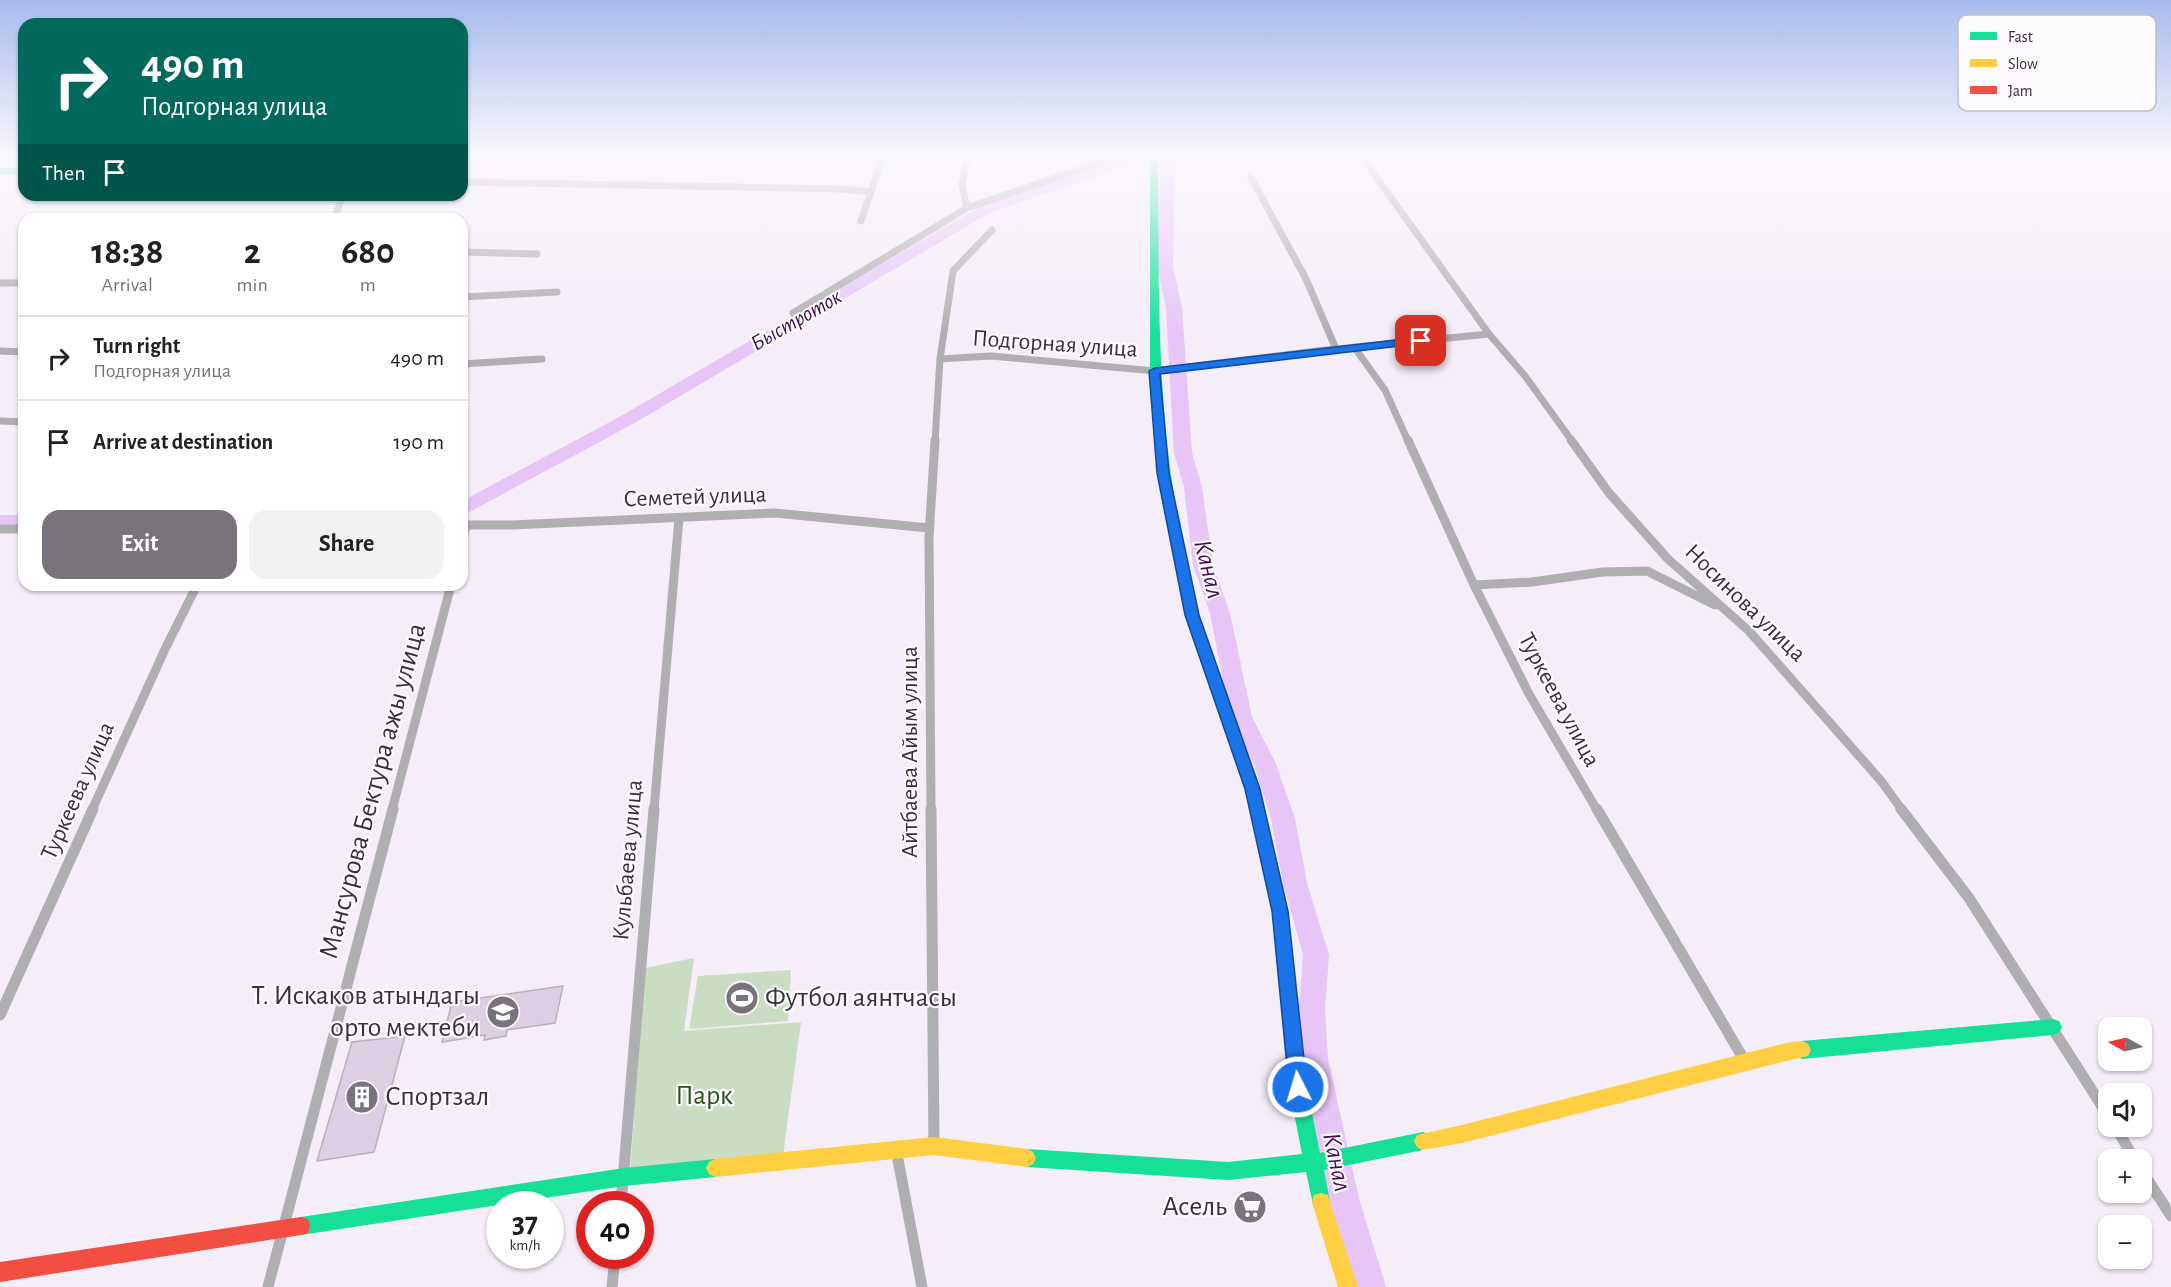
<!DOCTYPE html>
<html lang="en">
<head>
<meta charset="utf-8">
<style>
	body { margin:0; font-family:"Alegreya Sans",sans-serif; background:#f2f2f2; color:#202124; height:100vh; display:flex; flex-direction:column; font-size:22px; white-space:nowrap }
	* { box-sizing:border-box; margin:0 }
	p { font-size:20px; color:#757577 }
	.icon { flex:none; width:33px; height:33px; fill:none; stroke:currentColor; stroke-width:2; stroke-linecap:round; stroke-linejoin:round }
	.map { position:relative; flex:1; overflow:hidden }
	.drawer { position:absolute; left:18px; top:213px; width:450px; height:378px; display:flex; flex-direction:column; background:#fff; border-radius:18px; box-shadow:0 2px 4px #0004 }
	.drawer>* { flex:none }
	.top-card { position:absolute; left:18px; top:18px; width:450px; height:183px; border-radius:18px; box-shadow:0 2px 4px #0004; background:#00695c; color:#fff; overflow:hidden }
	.needle { width:39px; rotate:278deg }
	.tools { position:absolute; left:2098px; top:1017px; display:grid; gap:12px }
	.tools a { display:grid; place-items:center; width:54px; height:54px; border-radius:12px; background:#fff; box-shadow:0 2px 4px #0004; font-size:30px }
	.speed { position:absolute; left:486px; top:1191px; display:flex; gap:12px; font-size:30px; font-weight:700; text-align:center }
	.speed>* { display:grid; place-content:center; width:78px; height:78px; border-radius:50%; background:#fff; box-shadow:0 2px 4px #0004; line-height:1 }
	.speed small { font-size:15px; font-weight:400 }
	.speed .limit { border:9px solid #d22; background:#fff; color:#111 }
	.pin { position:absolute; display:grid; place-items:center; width:51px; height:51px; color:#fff; margin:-26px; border-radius:12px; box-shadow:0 3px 9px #0006 }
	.me { position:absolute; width:66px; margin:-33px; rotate:355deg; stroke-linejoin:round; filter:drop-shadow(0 0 4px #0008) }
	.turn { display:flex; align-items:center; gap:21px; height:126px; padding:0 24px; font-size:27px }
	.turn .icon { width:78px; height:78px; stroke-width:2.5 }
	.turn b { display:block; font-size:42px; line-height:51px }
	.then { display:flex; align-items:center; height:57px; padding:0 24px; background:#0003; gap:12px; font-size:22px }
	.eta { display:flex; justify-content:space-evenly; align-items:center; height:102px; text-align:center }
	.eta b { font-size:36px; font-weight:700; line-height:42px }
	.primary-button { display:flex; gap:12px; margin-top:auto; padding:12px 24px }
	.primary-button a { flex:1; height:69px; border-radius:18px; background:#79737b; color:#fff; font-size:24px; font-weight:700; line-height:69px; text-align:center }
	.primary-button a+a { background:#f2f2f2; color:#202124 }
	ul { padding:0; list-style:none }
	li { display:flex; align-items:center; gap:18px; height:84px; padding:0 24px; border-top:2px solid #e0e0e0 }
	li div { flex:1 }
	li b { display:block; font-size:22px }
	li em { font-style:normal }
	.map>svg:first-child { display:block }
	.green { fill:#caddc3 }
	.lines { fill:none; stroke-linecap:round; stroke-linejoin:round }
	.river { fill:#e7c5f7; fill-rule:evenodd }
	.building { fill:#dccee3; stroke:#b7b2b9; stroke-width:1.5 }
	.street-far2 { stroke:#afaeb0; stroke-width:7 }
	.street-far1 { stroke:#afaeb0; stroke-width:9 }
	.street { stroke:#afaeb0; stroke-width:11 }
	.fast { fill:#16e098; fill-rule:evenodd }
	.slow { fill:#ffcf43; fill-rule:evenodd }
	.jam { fill:#f24e42; fill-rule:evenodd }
	.route { fill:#1a73e8; stroke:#114b97; stroke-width:1.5 }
	.labels { text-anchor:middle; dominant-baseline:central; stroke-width:4.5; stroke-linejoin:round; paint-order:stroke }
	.far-water-label { font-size:22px; font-style:italic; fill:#410a55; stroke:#fdfbfe }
	.street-label { font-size:24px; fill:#363138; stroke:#fdfbfe }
	.water-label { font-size:26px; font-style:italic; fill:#410a55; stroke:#fdfbfe }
	.near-street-label { font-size:28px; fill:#363138; stroke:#fdfbfe }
	.near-poi-label { font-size:28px; fill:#363138; stroke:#fdfbfe; text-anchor:end }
	.near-park-label { font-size:28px; fill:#285019; stroke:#fdfbfe }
	.key { fill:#fdfbfe; stroke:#c1bec3; stroke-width:1.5 }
	.key-label { font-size:16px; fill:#363138 }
</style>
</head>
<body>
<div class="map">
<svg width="2171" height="1287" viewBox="0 0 2171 1287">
	<rect width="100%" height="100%" fill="#f5edf8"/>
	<path class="green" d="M694 958 684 1031 801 1022 783 1156 630 1171 645 968Z
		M791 970 788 1021 689 1029 698 976Z"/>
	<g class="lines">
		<path class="river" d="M1128 156H1148L1146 159 991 212 633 424 462 516V501L621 416 981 206Z
			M1161 156H1175L1173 267 1182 308 1192 453 1202 487 1213 565 1230 613 1252 717 1276 764 1295 819 1307 883 1329 955 1325 1010 1328 1059 1359 1199 1386 1287H1356L1329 1199 1302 1059 1299 1010 1303 955 1283 883 1271 819 1254 764 1230 717 1210 613 1193 565 1184 487 1174 453 1166 308 1157 267Z
			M0 515H24V529H0Z"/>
	</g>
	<path class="building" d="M563 986 555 1023 507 1030 506 1036 484 1040 485 1035 442 1042 452 1002Z
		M405 1036 374 1152 317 1161 352 1042Z
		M1244 1197 1254 1198 1256 1217H1245Z"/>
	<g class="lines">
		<path class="street-far2" d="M967 156 962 185 967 208
			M1361 156 1489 334 1525 376 1572 441
			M1250 176 1306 279 1336 349
			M462 182 842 189 871 192
			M334 219 343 195
			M861 221 883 156
			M462 252 537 254
			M0 283H24
			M462 297 557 292
			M793 313 967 208 1119 156
			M1354 347 1385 390 1408 441
			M0 351 24 352
			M940 359 991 356 1155 371 1317 351 1489 334
			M462 364 542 359
			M0 421 24 422
			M935 441 940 359 953 271 992 230"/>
		<path class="street-far1" d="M1408 440 1474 585 1529 694 1597 810
			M1571 440 1609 493 1668 559 1749 631 1882 782 1902 810
			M462 525H512L775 513 929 528
			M0 529H24
			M462 543 466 526
			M1474 585 1532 582 1603 572 1647 571 1715 605
			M92 810 166 647 197 585
			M392 810 451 585
			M654 810 679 518
			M931 810 929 537 935 440"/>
		<path class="street" d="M931 809 934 1146
			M1597 809 1746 1063
			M1901 809 1969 898 2109 1117
			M0 1015 93 809
			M2115 1126 2135 1160
			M896 1149 922 1287
			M2142 1171 2171 1216
			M621 1204 654 809
			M268 1287 393 809
			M612 1287 615 1256"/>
		<path class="fast" d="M1150 156H1158C1159 274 1156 391 1176 508L1170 512 1164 508 1157 465 1150 377Z
			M0 168H24V174H0Z
			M1239 742 1244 744 1246 748 1260 789 1288 911 1307 1087 1320 1153 1423 1132 1429 1135 1432 1141 1429 1147 1423 1150 1324 1170 1330 1202 1328 1209 1321 1211 1314 1209 1306 1172 1228 1180 1027 1167 1021 1164 1018 1158 1021 1152 1027 1149 1228 1162 1302 1154 1289 1087 1272 911 1246 789 1232 748 1234 744Z
			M2053 1019 2059 1021 2062 1027 2059 1033 2053 1035 1802 1059 1796 1056 1793 1050 1796 1044 1802 1041Z
			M715 1159 721 1162 724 1168 721 1174 715 1177 624 1186 301 1235 294 1233 292 1226 294 1219 301 1217 624 1168Z"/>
		<path class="slow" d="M1802 1041 1808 1044 1811 1050 1808 1056 1786 1061 1462 1143 1423 1150 1417 1147 1414 1141 1417 1135 1462 1125 1786 1043Z
			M934 1137 1027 1149 1033 1152 1036 1158 1033 1164 1027 1167 934 1155 715 1177 709 1174 706 1168 709 1162 715 1159Z
			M1321 1193 1328 1195 1330 1202 1358 1287H1338L1312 1202 1314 1195Z"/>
		<path class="jam" d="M1170 504 1176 508 1199 615 1246 748 1244 752 1239 754 1234 752 1232 748 1185 615 1164 508Z
			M301 1217 308 1219 310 1226 308 1233 301 1235 0 1282V1262Z"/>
	</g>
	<linearGradient id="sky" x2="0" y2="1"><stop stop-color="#a7bbee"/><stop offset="0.46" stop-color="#faf7fc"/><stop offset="1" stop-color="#faf7fc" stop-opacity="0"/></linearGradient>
	<rect width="2171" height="336" fill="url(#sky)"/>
	<path class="route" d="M1421 337 1427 341 1425 343 1160 374 1169 473 1199 615 1260 789 1288 911 1307 1087 1305 1093 1298 1096 1292 1093 1289 1087 1272 911 1245 789 1185 615 1157 473 1149 371 1155 368Z"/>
	<defs>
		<g id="stadium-disc" transform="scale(1.725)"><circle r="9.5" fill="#79737b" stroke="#fdfbfe"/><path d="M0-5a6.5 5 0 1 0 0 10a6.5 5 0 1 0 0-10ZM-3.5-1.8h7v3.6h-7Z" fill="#fff"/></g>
		<g id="school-disc" transform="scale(1.725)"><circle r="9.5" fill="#79737b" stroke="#fdfbfe"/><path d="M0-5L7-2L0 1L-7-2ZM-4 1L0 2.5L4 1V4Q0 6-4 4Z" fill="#fff"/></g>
		<g id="building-disc" transform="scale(1.725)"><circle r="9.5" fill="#79737b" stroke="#fdfbfe"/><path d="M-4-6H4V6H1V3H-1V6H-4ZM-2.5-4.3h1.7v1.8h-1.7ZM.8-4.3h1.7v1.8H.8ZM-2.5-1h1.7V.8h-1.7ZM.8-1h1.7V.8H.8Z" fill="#fff"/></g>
		<g id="supermarket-disc" transform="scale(1.725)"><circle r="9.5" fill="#79737b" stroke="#fdfbfe"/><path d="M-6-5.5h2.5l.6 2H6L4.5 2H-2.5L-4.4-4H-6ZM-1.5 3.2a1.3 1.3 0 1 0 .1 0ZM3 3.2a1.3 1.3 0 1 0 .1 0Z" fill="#fff"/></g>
	</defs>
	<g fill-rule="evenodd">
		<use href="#stadium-disc" x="742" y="998"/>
		<use href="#school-disc" x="503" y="1012"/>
		<use href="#building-disc" x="362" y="1097"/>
		<use href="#supermarket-disc" x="1250" y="1207"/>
	</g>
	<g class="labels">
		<g class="far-water-label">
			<text transform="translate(796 320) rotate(-30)">Быстроток</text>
		</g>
		<g class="street-label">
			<text transform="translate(1055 344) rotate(4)">Подгорная улица</text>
			<text transform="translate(695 497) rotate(-2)">Семетей улица</text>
			<text transform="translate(1745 603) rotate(44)">Носинова улица</text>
			<text transform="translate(1559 700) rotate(62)">Туркеева улица</text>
			<text transform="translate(910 752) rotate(-90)">Айтбаева Айым улица</text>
			<text transform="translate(78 791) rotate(-66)">Туркеева улица</text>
			<text transform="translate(628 860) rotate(-85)">Кульбаева улица</text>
		</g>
		<g class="water-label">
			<text transform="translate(1209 569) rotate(76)">Канал</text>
			<text transform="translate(1337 1162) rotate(78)">Канал</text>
		</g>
		<g class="near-street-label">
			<text transform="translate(373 791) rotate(-75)">Мансурова Бектура ажы улица</text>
		</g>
		<g class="near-poi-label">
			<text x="480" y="996">Т. Искаков атындагы<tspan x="480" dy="32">орто мектеби</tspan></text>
			<text x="765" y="998" text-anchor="start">Футбол аянтчасы</text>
			<text x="385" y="1097" text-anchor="start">Спортзал</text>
			<text x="1227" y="1207">Асель</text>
		</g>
		<g class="near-park-label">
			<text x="704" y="1096">Парк</text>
		</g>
	</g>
	<rect x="1958" y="15" width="198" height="96" rx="9" class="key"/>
	<rect x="1970" y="32" width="27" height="8" fill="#16e098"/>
	<rect x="1970" y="59" width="27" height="8" fill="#ffcf43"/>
	<rect x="1970" y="86" width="27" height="8" fill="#f24e42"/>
	<g class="key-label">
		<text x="2008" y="42">Fast</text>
		<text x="2008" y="69">Slow</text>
		<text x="2008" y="96">Jam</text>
	</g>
</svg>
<div class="tools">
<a><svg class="needle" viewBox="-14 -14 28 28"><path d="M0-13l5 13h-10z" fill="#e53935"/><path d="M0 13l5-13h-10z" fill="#757577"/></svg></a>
<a><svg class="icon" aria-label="sound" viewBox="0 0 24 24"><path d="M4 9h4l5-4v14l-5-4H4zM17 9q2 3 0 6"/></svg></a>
<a>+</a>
<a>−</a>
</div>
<div class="speed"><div>37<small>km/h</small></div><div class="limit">40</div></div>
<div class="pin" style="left:1421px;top:341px;background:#d93025"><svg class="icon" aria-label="arrive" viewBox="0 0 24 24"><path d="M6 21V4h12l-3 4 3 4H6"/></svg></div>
<svg class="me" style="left:1298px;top:1087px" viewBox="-20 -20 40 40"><circle r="17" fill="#1a73e8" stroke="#fff" stroke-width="3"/><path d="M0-11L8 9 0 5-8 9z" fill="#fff"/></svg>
<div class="top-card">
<div class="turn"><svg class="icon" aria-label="right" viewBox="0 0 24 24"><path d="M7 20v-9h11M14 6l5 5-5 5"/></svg><div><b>490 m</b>Подгорная улица</div></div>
<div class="then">Then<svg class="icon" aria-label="arrive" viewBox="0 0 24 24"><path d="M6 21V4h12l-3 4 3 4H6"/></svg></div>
</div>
<section class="drawer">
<div class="eta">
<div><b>18:38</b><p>Arrival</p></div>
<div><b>2</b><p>min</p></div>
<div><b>680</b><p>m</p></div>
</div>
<ul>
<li><svg class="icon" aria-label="right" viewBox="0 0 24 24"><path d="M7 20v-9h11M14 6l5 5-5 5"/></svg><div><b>Turn right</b><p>Подгорная улица</p></div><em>490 m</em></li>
<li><svg class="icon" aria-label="arrive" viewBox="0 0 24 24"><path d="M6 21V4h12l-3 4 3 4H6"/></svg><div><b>Arrive at destination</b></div><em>190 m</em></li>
</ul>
<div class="primary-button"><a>Exit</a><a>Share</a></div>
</section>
</div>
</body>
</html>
